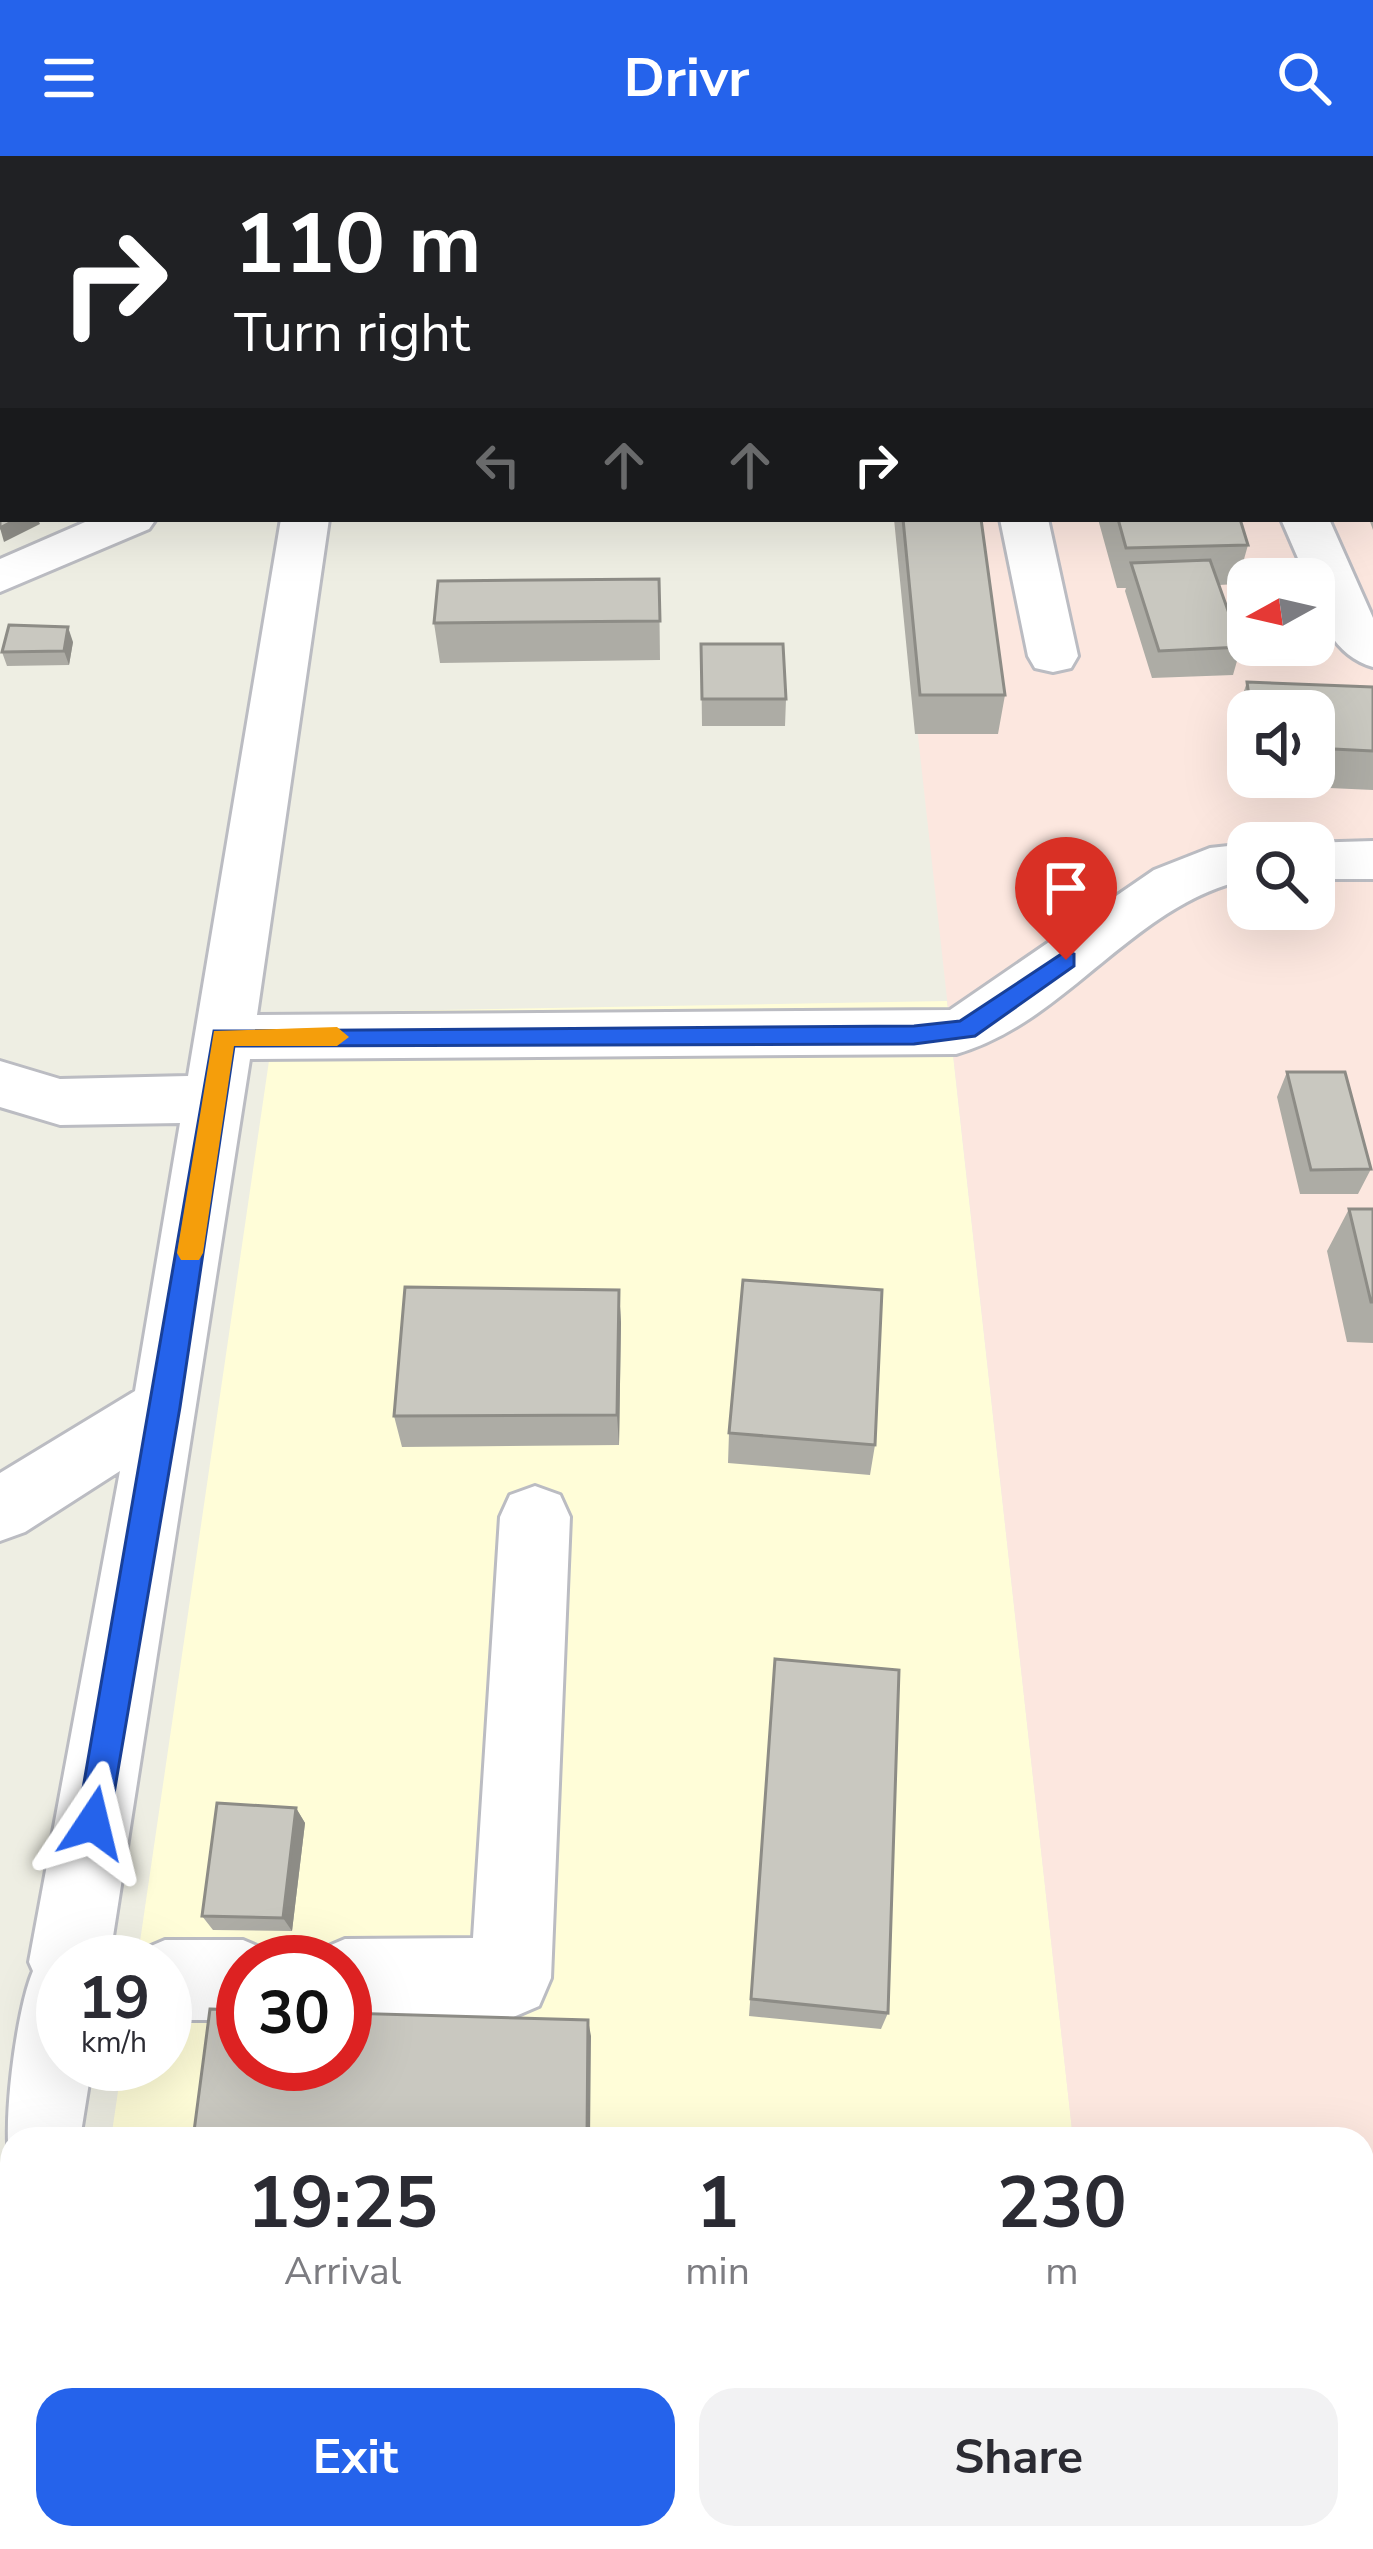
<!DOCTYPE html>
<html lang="en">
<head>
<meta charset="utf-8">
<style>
	body { margin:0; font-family:"Nunito Sans",sans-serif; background:#f2f2f3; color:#2b2b33; height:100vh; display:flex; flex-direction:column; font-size:45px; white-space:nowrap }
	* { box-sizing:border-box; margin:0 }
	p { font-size:39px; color:#7c7c81 }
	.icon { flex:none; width:66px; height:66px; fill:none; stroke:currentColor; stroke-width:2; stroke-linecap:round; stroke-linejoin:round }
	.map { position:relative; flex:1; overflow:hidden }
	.side { position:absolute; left:0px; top:1971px; width:1374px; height:423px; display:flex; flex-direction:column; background:#fff; border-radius:36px 36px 0 0; box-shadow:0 12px 48px #0002 }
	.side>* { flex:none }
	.top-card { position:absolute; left:0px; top:0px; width:1374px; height:366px; box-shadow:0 12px 48px #0002; background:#202124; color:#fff; overflow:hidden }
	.needle { width:78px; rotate:262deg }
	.tools { position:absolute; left:1227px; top:402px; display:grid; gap:24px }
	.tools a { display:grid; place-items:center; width:108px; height:108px; border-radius:24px; background:#fff; box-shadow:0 12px 48px #0002; font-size:60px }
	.speed { position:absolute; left:36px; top:1779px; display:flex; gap:24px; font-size:60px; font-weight:700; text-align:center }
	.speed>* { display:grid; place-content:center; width:156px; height:156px; border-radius:50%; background:#fff; box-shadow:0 12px 48px #0002; line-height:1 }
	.speed small { font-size:30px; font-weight:400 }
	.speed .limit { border:18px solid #d22; background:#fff; color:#111 }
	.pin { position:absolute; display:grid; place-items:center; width:102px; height:102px; color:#fff; margin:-123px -51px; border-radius:50% 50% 50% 0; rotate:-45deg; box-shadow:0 0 12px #0007 }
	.pin .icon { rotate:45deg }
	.me { position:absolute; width:132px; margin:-66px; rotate:10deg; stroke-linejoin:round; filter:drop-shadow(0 0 9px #0008) }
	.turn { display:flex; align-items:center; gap:42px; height:252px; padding:0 36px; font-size:54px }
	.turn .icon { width:156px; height:156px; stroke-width:2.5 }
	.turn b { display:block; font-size:84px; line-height:102px }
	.lanes { display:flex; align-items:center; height:114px; padding:0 36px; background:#0003; justify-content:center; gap:60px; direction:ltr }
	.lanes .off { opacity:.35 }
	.eta { display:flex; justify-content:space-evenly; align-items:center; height:204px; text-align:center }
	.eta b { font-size:72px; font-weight:700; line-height:84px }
	.primary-button { display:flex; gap:24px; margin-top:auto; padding:24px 36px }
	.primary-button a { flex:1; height:138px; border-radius:36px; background:#2563eb; color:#fff; font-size:48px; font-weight:700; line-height:138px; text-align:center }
	.primary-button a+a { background:#f2f2f3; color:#2b2b33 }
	header { display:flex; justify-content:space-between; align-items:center; height:156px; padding:0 36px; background:#2563eb; color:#fff; font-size:54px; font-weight:700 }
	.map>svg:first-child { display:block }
	.commercial { fill:#fffdd8; fill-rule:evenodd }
	.industrial { fill:#e2e1db }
	.medical { fill:#fce7df; fill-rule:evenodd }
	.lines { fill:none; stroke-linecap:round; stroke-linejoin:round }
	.minor-casing { stroke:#bbbcc2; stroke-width:6 }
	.minor { fill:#fff; fill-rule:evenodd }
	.wall { fill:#adaca5; fill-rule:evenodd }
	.shaded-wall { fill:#8d8c86 }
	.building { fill:#c9c8c0; stroke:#8d8c86; stroke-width:3 }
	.route { fill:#2563eb; stroke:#184099; stroke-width:3 }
	.slow { fill:#f59e0b }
</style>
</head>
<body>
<header><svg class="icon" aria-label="menu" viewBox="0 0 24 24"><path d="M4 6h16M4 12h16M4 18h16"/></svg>Drivr<svg class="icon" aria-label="search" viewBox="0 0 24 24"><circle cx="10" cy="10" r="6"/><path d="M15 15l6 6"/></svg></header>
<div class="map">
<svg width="1373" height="2393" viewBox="0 0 1373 2393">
	<rect width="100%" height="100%" fill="#eeeee3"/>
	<path class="commercial" d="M947 845 1073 1983H111L122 1908H165V1806H137L276 857ZM243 1806H345V1908H243Z"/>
	<path class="industrial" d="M1362 2345H1373V2393H57L59 2382H1362Z"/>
	<path class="medical" d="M853 0H1373V2194H1362V1983H1073L894 363H1371V3ZM1248 423H1314V489H1248ZM1248 555H1314V621H1248ZM1248 687H1314V753H1248Z"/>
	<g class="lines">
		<g class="minor-casing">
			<path id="minor" d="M194 0H240L192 3Z
				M348 0H388L347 3Z
				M1033 0H1073V3H1033Z
				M1279 0H1319L1320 3H1280Z
				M0 70H3L0 96Z
				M92 363H156L149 373 0 436V403Z
				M281 363H329L257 859 950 854 1154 714 1210 692 1256 687H1248V723C1132 748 1068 866 956 898L250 903 109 1806H63V1908H92L80 1983H12V2014C0 1981 16 1854 33 1815L29 1806 120 1315 25 1376 0 1385V1317L135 1235 180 967 60 969 0 951V905L60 923 188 920Z
				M1000 363H1048L1078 500 1071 512 1053 516 1035 512 1028 500Z
				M1281 363H1329L1373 462V511C1336 501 1314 460 1314 423H1307Z
				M1373 685V723H1314V687H1306Z
				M535 1330 560 1339 570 1361 551 1822 539 1850 511 1862 345 1863V1806H312L317 1795 345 1783 473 1782 500 1361 510 1339Z
				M165 1784H243L271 1796 276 1806H243V1864H165V1806H132L137 1796Z
				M12 2089V2331L0 2332V2094Z
				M1362 2202H1373V2292H1362Z"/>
		</g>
		<use href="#minor" class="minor"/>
	</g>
	<path class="wall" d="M1322 0H1373V374L1369 363H1371V3H1321Z
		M0 127H3V186L0 184Z
		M894 363H981L1005 539 998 578H915Z
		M1098 363H1240L1248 389 1237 428 1219 429 1241 491 1233 519 1152 522 1125 435 1126 432H1117Z
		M659 423 660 504 440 507 434 467Z
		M73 486 69 509 7 510 2 496Z
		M701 488 786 543 785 570H702Z
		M1247 526 1373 531V634L1243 628 1234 565ZM1248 555H1314V621H1248Z
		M1287 916 1371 1013 1358 1038H1300L1277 941Z
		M1349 1053H1373V1187L1347 1186 1327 1095Z
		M619 1134 621 1167 619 1289 402 1291 394 1260Z
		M729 1277 875 1289 870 1319 728 1307Z
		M775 1503 888 1857 881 1873 749 1860Z
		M296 1652 305 1667 292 1775 213 1774 202 1760Z"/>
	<path class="shaded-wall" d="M17 363H38L40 368 4 386 0 372Z
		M68 471 73 486 69 509 64 495Z
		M619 1134 621 1167 619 1289 617 1259Z
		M296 1652 305 1667 292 1775 283 1762Z
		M588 1864 591 1880 590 1983H587Z"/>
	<path class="building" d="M1324 0H1373V36H1371V3H1325Z
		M1371 36H1373V264H1371Z
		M1 126 3 127V164L0 162Z
		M3 335V363H17L0 372V336Z
		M903 363H981L1005 539H920Z
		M1118 363H1240L1248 389 1126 392Z
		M1210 404 1241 491 1159 495 1131 407Z
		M659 423 660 465 434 467 438 425Z
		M9 469 68 471 64 495 2 496Z
		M701 488H783L786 543H702Z
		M1247 526 1373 531V595L1314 592V555H1251Z
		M1287 916H1345L1371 1013 1311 1014Z
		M1349 1053H1373V1146H1371Z
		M743 1124 882 1134 875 1289 729 1277Z
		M405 1131 619 1134 617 1259 394 1260Z
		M775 1503 899 1514 888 1857 751 1843Z
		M217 1647 296 1652 283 1762 202 1760Z
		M210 1853 243 1854V1908H345V1857L588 1864 587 1983H193Z"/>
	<path class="route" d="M1066 795 1074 798V810L975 880 914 888 234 890 180 1251 109 1667 104 1678 93 1683 82 1678 77 1667 214 875 914 870 960 865Z"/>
	<path class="slow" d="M337 871 349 881 337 890H234L203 1097 199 1104H181L177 1097 214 875Z"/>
</svg>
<div class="tools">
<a><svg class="needle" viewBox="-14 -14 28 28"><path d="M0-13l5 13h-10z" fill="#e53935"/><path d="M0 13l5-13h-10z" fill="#7c7c81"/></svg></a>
<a><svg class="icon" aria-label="sound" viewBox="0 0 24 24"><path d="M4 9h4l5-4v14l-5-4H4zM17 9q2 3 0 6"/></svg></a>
<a><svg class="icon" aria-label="search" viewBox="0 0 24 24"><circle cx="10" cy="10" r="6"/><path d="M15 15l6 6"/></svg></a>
</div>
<div class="speed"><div>19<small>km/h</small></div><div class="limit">30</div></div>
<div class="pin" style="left:1066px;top:804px;background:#d93025"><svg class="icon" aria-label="arrive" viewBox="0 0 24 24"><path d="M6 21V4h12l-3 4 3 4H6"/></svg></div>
<svg class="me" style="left:93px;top:1667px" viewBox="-20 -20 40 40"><path d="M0-17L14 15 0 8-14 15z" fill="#2563eb" stroke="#fff" stroke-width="4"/></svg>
<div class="top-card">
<div class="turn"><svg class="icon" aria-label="right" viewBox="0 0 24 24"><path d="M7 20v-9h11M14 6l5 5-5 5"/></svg><div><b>110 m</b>Turn right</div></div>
<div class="lanes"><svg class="icon off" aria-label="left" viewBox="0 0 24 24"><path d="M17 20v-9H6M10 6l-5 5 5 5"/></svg><svg class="icon off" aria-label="ahead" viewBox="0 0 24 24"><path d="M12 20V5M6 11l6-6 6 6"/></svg><svg class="icon off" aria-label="ahead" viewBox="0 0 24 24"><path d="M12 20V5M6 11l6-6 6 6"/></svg><svg class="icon" aria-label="right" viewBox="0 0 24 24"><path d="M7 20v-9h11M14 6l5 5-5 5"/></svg></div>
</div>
<section class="side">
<div class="eta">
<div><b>19:25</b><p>Arrival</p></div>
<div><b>1</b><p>min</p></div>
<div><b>230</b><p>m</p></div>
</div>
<div class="primary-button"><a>Exit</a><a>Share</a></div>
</section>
</div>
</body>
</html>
